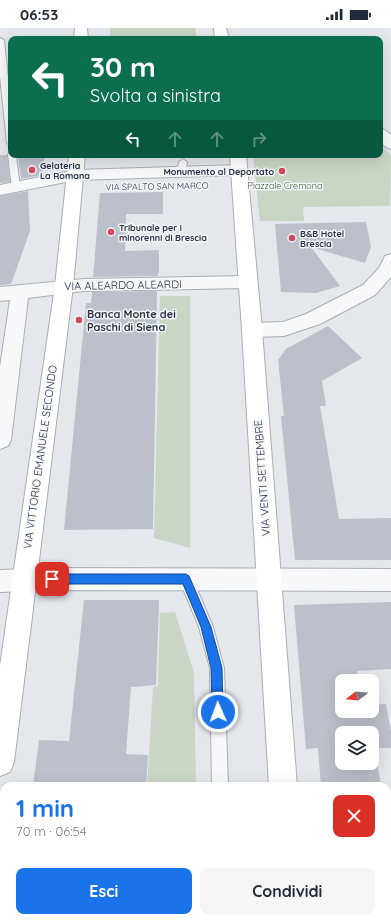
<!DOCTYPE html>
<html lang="it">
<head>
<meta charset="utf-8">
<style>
	body { margin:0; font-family:Quicksand,sans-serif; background:#f6f6f7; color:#1f2937; height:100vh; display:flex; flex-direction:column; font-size:15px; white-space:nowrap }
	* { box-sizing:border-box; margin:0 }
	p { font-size:13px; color:#747a83 }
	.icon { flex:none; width:22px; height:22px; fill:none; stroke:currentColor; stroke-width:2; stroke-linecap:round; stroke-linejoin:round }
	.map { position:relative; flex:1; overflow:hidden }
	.sheet { position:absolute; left:0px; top:754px; width:391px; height:140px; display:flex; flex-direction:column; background:#fff; border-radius:12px 12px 0 0; box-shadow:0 4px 16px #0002 }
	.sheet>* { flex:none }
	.top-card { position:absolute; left:8px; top:8px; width:375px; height:122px; border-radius:8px; box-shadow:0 4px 16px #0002; background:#0b6e4f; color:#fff; overflow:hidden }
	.needle { width:26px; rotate:254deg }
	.fabs { position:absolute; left:335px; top:646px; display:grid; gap:8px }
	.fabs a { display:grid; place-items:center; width:44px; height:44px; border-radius:8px; background:#fff; box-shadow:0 4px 16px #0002; font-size:20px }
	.pin { position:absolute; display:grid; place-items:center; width:34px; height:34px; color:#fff; margin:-17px; border-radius:8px; box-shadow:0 2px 6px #0006 }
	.me { position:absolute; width:44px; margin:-22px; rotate:358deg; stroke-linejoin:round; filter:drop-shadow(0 0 3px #0008) }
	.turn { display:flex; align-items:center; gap:14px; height:84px; padding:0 16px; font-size:18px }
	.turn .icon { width:52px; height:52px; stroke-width:2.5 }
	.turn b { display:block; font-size:28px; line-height:34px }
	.lanes { display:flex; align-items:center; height:38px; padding:0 16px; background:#0003; justify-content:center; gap:20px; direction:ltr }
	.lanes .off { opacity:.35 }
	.round { display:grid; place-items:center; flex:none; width:42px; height:42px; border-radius:8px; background:#f6f6f7 }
	.headline { display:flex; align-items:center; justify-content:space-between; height:68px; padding:0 16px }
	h1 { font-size:24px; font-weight:700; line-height:30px; color:#1a73e8 }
	.button { display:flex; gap:8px; margin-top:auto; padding:8px 16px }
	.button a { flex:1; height:46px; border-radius:8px; background:#1a73e8; color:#fff; font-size:16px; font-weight:700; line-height:46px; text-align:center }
	.button a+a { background:#f6f6f7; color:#1f2937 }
	.status { display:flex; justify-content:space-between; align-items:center; height:28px; padding:0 20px; background:#fff; direction:ltr }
	.status svg { height:11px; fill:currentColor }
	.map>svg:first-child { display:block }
	.green { fill:#c9d6c5 }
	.building { fill:#bbc0ca; fill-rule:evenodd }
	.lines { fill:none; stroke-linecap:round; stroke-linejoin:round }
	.service-casing { stroke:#a9aeb7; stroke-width:2 }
	.minor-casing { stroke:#a9aeb7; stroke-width:2 }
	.secondary-casing { stroke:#a9aeb7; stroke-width:2 }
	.service { fill:#f7f8fa; fill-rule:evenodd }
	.minor { fill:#f7f8fa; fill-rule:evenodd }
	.secondary { fill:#fff; fill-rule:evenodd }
	.route { fill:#1a73e8; stroke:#114b97 }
	.poi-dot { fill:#d1495b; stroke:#f4f6f9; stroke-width:1.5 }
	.labels { text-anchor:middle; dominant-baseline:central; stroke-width:3; stroke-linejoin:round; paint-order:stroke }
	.far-poi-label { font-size:9px; font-weight:bold; fill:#2b3445; stroke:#f4f6f9; text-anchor:start }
	.far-park-label { font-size:9px; fill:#3f6138; stroke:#f4f6f9 }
	.far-street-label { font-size:9px; fill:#2b3445; stroke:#f4f6f9 }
	.street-label { font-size:11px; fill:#2b3445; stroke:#f4f6f9 }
	.poi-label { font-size:11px; font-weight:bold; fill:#2b3445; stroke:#f4f6f9; text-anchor:start }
</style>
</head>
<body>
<div class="status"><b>06:53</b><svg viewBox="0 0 49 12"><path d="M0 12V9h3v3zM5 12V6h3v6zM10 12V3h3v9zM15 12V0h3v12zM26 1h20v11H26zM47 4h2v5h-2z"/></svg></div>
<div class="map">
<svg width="391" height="894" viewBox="0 0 391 894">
	<rect width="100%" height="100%" fill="#e4e7ec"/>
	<path class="green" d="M110 0H195L197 11H110Z
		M380 117 391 127 390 178 303 179 304 193H260L253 127H380Z
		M160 268H190V520L154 510Z
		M175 584 194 645 196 758H147L153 659 158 658 160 585Z
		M4 854V890H208V894H0Z"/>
	<path class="building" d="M0 127H7L10 154 0 155Z
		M18 127H45L42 147 21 151Z
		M28 163 30 203 11 256 0 257V168Z
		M163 164V186H126L125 223 159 222V245H158V248L93 249 100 165Z
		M366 194 371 219 365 235 311 219 340 258 316 265 281 264 275 196Z
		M157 263 153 501 64 502 86 275H91L92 264Z
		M328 298 362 330 322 353 326 378H320L339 491 391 490V532H295L281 388H284L278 332 286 321Z
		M84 572H159L156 657 131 659 126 726 148 727 146 758H33L39 712 69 713Z
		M391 574V641L357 643 358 653H342V683H372V677L386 676 391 703V720H375L381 758H321L318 720 306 721 294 577ZM342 705H372V735H342Z"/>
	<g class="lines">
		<g class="service-casing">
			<path id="service" d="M0 10 4 12 11 78V118L7 115 0 48Z
				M9 125H11V127H16L20 159 16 162 12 159 8 127Z
				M183 131 187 134 185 144 181 147 177 144 179 134Z
				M186 545 191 547 213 599 224 640 228 758H212L210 640 199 599 179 551 181 547Z
				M215 890H231L232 894H216Z"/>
		</g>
		<g class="minor-casing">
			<path id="minor" d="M380 100 385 102 391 107V121L386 119 380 114Z
				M239 137 245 139 247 142 245 145 239 147 76 152 0 167V157L76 142Z
				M391 226V249L375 267 320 296 284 308 252 309 245 307 242 302 245 297 252 295 283 294 306 286 363 257 379 240 385 228Z
				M247 248 253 249 256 254 253 259 247 260 84 263 28 270 11 412 8 418 0 421V339L10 272 0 273V259L84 251Z
				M52 540 391 541V563L52 562 0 564V542Z
				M0 810 4 811V841L0 840Z"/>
		</g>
		<g class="secondary-casing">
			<path id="secondary" d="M75 0H87L88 11H74Z
				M214 0H226L229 11H215Z
				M69 127H85L73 258 14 734 10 744 0 748V638L55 258Z
				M230 127H246L262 302 297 758H269L242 302Z
				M277 890H307L309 894H277Z"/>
		</g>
		<use href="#service" class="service"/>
		<use href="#minor" class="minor"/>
		<use href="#secondary" class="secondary"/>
	</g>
	<path class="route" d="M52 546H186L189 548 211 599 222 640 223 684 222 688 218 690 214 688 212 684 211 640 201 599 183 556H52L49 555 47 551 49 548Z"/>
	<g class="poi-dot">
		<circle cx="32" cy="142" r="4"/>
		<circle cx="282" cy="143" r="4"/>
		<circle cx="111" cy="204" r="4"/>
		<circle cx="292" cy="210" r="4"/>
		<circle cx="79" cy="292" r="4"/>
	</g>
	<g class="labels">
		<g class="far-poi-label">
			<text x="40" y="137">Gelateria<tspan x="40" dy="10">La Romana</tspan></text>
			<text x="274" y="143" text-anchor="end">Monumento al Deportato</text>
			<text x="119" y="199">Tribunale per i<tspan x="119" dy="10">minorenni di Brescia</tspan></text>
			<text x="300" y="205">B&amp;B Hotel<tspan x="300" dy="10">Brescia</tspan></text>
		</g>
		<g class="far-park-label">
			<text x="285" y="157">Piazzale Cremona</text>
		</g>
		<g class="far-street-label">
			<text transform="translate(157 158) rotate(-1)">VIA SPALTO SAN MARCO</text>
		</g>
		<g class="street-label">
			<text transform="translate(123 257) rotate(-1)">VIA ALEARDO ALEARDI</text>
			<text transform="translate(40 429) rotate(-82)">VIA VITTORIO EMANUELE SECONDO</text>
			<text transform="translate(262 450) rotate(-94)">VIA VENTI SETTEMBRE</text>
		</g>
		<g class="poi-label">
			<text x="87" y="286">Banca Monte dei<tspan x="87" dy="13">Paschi di Siena</tspan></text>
		</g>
	</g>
</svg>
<div class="fabs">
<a><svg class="needle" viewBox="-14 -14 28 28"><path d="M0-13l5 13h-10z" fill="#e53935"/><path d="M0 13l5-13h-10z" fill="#747a83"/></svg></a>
<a><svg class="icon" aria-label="layers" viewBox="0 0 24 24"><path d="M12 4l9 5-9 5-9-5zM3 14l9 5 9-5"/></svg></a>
</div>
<div class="pin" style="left:52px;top:551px;background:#d93025"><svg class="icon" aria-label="arrive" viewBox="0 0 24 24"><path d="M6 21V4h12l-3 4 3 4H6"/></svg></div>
<svg class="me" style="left:218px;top:684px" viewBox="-20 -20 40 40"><circle r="17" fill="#1a73e8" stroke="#fff" stroke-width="3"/><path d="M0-11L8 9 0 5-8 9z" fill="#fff"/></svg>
<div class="top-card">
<div class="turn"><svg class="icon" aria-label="left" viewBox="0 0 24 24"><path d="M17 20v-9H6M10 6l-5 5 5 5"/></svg><div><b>30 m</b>Svolta a sinistra</div></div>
<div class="lanes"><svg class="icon" aria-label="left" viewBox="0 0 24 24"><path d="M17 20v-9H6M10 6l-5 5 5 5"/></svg><svg class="icon off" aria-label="ahead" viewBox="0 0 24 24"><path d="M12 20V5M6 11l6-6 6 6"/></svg><svg class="icon off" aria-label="ahead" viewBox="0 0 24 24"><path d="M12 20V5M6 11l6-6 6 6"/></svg><svg class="icon off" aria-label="right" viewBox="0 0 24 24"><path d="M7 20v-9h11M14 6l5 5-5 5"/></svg></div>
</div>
<section class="sheet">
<div class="headline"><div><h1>1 min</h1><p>70 m · 06:54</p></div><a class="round" style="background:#d93025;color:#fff"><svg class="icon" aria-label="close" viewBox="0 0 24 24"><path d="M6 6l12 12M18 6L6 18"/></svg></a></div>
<div class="button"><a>Esci</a><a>Condividi</a></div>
</section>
</div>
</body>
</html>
